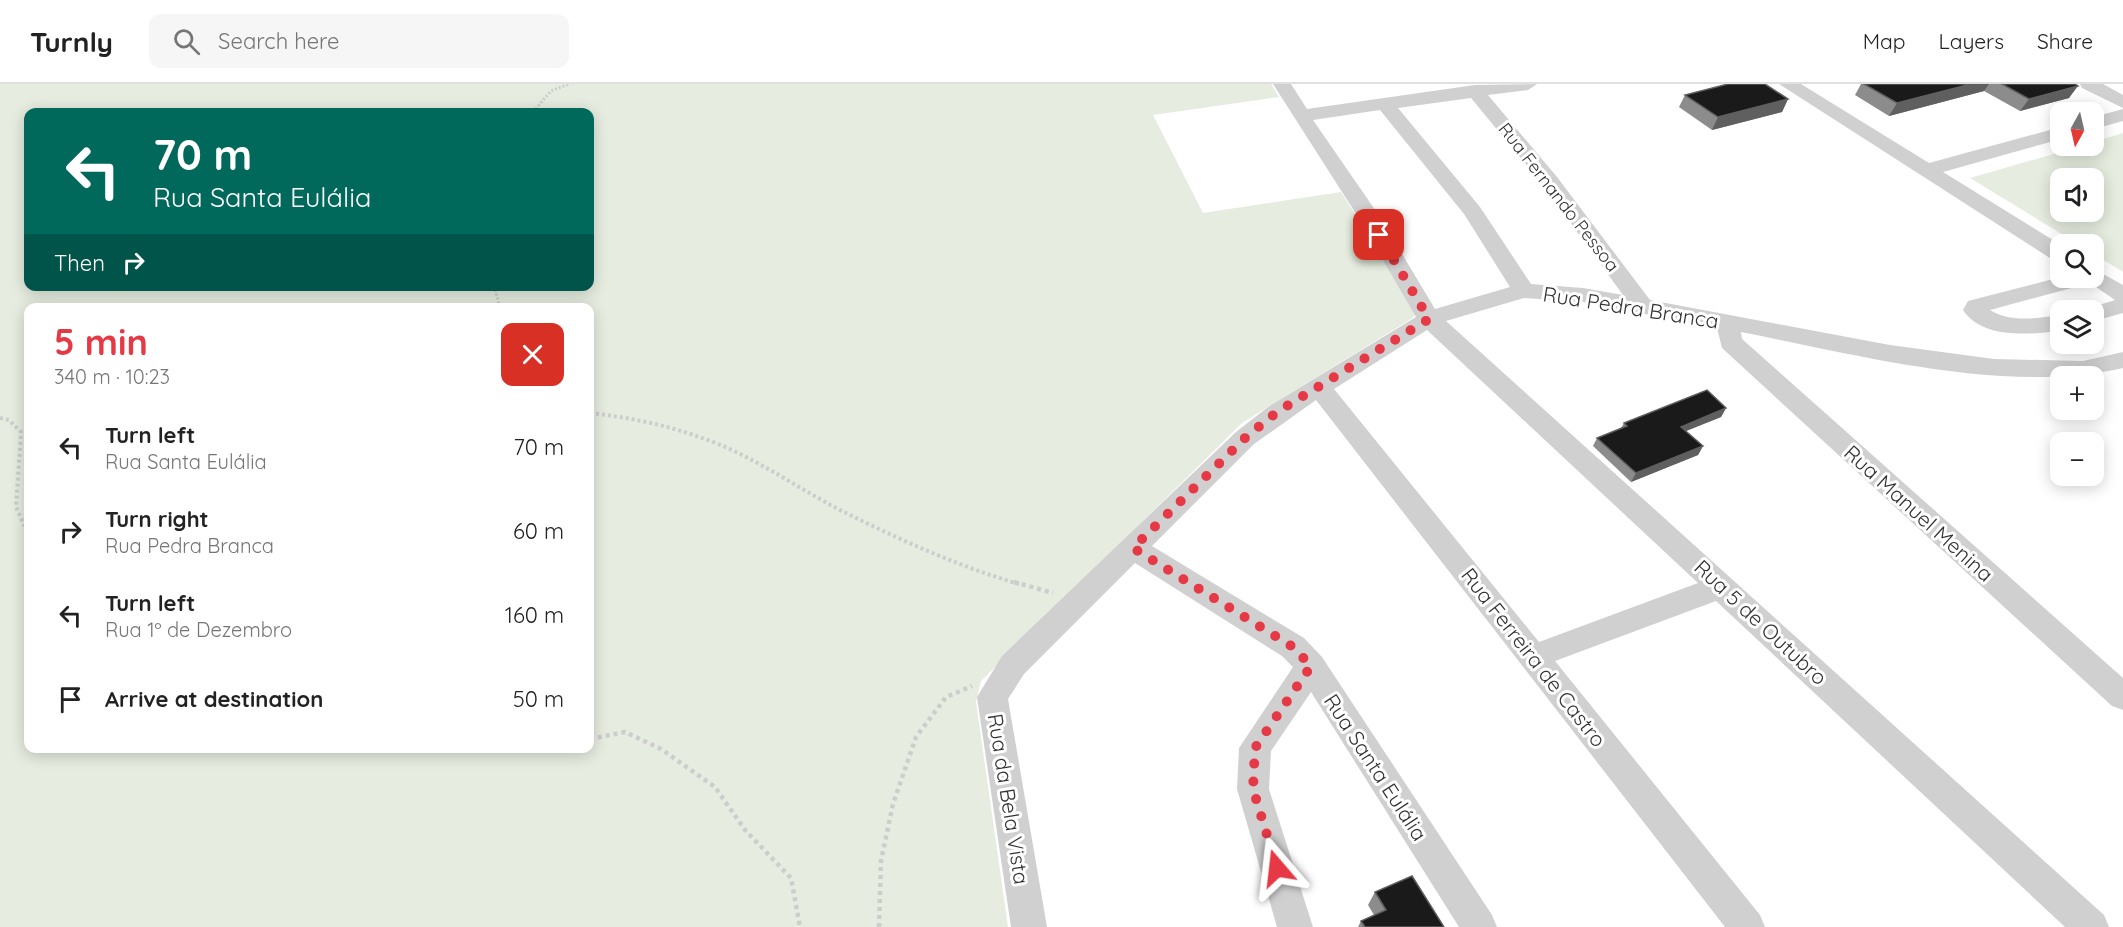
<!DOCTYPE html>
<html lang="en">
<head>
<meta charset="utf-8">
<style>
	body { margin:0; font-family:Quicksand,sans-serif; background:#f6f6f6; color:#222; height:100vh; display:flex; flex-direction:column; font-size:22px; white-space:nowrap }
	* { box-sizing:border-box; margin:0 }
	p { font-size:20px; color:#767676 }
	.icon { flex:none; width:33px; height:33px; fill:none; stroke:currentColor; stroke-width:2; stroke-linecap:round; stroke-linejoin:round }
	.map { position:relative; flex:1; overflow:hidden }
	.details { position:absolute; left:24px; top:219px; width:570px; height:450px; display:flex; flex-direction:column; background:#fff; border-radius:12px; box-shadow:0 3px 15px #0003 }
	.details>* { flex:none }
	.guide { position:absolute; left:24px; top:24px; width:570px; height:183px; border-radius:12px; box-shadow:0 3px 15px #0003; background:#00695c; color:#fff; overflow:hidden }
	.needle { width:39px; rotate:188deg }
	.tools { position:absolute; left:2050px; top:18px; display:grid; gap:12px }
	.tools a { display:grid; place-items:center; width:54px; height:54px; border-radius:12px; background:#fff; box-shadow:0 3px 15px #0003; font-size:30px }
	.pin { position:absolute; display:grid; place-items:center; width:51px; height:51px; color:#fff; margin:-26px; border-radius:12px; box-shadow:0 3px 9px #0006 }
	.me { position:absolute; width:66px; margin:-33px; rotate:343deg; stroke-linejoin:round; filter:drop-shadow(0 0 4px #0008) }
	.turn { display:flex; align-items:center; gap:21px; height:126px; padding:0 30px; font-size:27px }
	.turn .icon { width:78px; height:78px; stroke-width:2.5 }
	.turn b { display:block; font-size:42px; line-height:51px }
	.then { display:flex; align-items:center; height:57px; padding:0 30px; background:#0003; gap:12px; font-size:22px }
	.round { display:grid; place-items:center; flex:none; width:63px; height:63px; border-radius:12px; background:#f6f6f6 }
	.head { display:flex; align-items:center; justify-content:space-between; height:102px; padding:0 30px }
	h1 { font-size:36px; font-weight:800; line-height:45px; color:#e63946 }
	ul { padding:0; list-style:none }
	li { display:flex; align-items:center; gap:18px; height:84px; padding:0 30px }
	li div { flex:1 }
	li b { display:block; font-size:22px }
	li em { font-style:normal }
	header { display:flex; align-items:center; gap:36px; box-sizing:border-box; height:84px; padding:0 30px; background:#fff; border-bottom:2px solid #e0e0e0 }
	header strong { font-size:28px }
	nav { display:flex; gap:33px; margin-inline-start:auto; font-size:21px }
	.search { width:420px; height:54px; background:#f6f6f6; display:flex; align-items:center; gap:15px; box-sizing:border-box; padding:0 21px; border-radius:12px; color:#767676; font-size:22px }
	.map>svg:first-child { display:block }
	.green { fill:#e6ecdf; fill-rule:evenodd }
	.lines { fill:none; stroke-linecap:round; stroke-linejoin:round }
	.path-far2 { stroke:#cdcdcd; stroke-width:3; stroke-dasharray:2 2; stroke-linecap:butt }
	.path-far1 { stroke:#cdcdcd; stroke-width:4; stroke-dasharray:3 3; stroke-linecap:butt }
	.path { stroke:#cdcdcd; stroke-width:4.5; stroke-dasharray:4 4; stroke-linecap:butt }
	.minor { fill:#d0d0d0; fill-rule:evenodd }
	.wall { fill:#8c8c8c }
	.shaded-wall { fill:#5f5f5f }
	.building { fill:#1a1a1a; stroke:#5f5f5f; stroke-width:1.5 }
	.route { stroke:#e63946; stroke-width:10; stroke-dasharray:0 18 }
	.labels { text-anchor:middle; dominant-baseline:central; stroke-width:6; stroke-linejoin:round; paint-order:stroke }
	.far-street-label { font-size:18px; fill:#333; stroke:#fff }
	.street-label { font-size:21px; fill:#333; stroke:#fff }
</style>
</head>
<body>
<header>
<strong>Turnly</strong>
<div class="search"><svg class="icon" aria-label="search" viewBox="0 0 24 24"><circle cx="10" cy="10" r="6"/><path d="M15 15l6 6"/></svg>Search here</div>
<nav><a>Map</a><a>Layers</a><a>Share</a></nav>
</header>
<div class="map">
<svg width="2123" height="843" viewBox="0 0 2123 843">
	<rect width="100%" height="100%" fill="#fff"/>
	<path class="green" d="M0 0H1271L1279 13 1153 31 1203 129 1341 108 1417 229 1411 235 1242 339 981 597 976 618 1008 843H0ZM28 28H590V202H28ZM28 224H590V664H28Z
		M2123 49V188L2094 170V160H2078L1970 94 2081 62H2094V58ZM2061 94H2094V128H2061Z"/>
	<g class="lines">
		<path class="path-far2" d="M533 28 551 7 569 0
			M494 202 500 223"/>
		<path class="path-far1" d="M499 221 500 224
			M590 329C635 334 676 343 718 360 760 377 798 404 838 425 896 454 957 482 1019 500
			M0 334 9 336 21 348 16 423 24 441H28"/>
		<path class="path" d="M1014 498 1053 509
			M590 655 625 648 661 665 715 703 745 746 791 794 800 843
			M879 843 881 777 893 720 916 653 946 613 972 602"/>
		<path class="minor" d="M1273 0H1291L1307 25 1475 1 1537 0 1528 6 1488 11 1557 93 1650 216 1890 261 1994 275 2083 277 2123 268V284C2005 311 1859 271 1741 248L1742 255 2123 594V626L2112 622 1722 264 1717 244 1583 218 1524 214 1446 237 2104 831 2109 843H2065L1716 517 1555 577 1760 831 1765 843H1725L1316 316 1254 360 1152 462 1304 554 1322 573 1492 831 1497 843H1459L1311 608 1271 667 1269 705 1313 843H1277L1237 705 1239 664 1293 583 1282 572 1135 479 1024 590 1008 615 1047 843H1011L977 613 1002 572 1236 348 1268 323 1416 233 1358 133ZM1471 14 1543 101 1623 211 1583 204 1531 200 1480 123 1398 24ZM1380 26 1464 130 1510 203 1435 225 1380 133 1313 36ZM1427 246 1698 499 1539 558 1334 305Z
			M1779 0H1801L1929 79 2061 43V55L1943 88 2061 161V178L2053 176Z
			M2080 0H2103L2123 11V24L2082 4Z
			M2123 25V37L2094 45V33Z
			M2094 185 2123 201V229L2094 237V226H2085L2086 225 2115 216 2090 199 1990 226C2010 239 2038 234 2061 231V247C2031 250 1983 256 1963 226L1968 217 2061 193 2094 194Z"/>
	</g>
	<path class="wall" d="M1861 0H2075L2069 14 2020 27 1984 7 1889 32 1855 11Z
		M1685 11 1788 15 1782 28 1712 46 1679 23Z
		M1726 324 1721 333 1686 347 1703 362 1698 371 1631 398 1593 362 1597 354 1621 344 1624 339Z
		M1375 808 1444 843H1358L1361 837 1374 831 1368 821Z"/>
	<path class="shaded-wall" d="M1971 0H1989L1984 7 1889 32 1897 19Z
		M2078 2 2069 14 2020 27 2029 15Z
		M1788 15 1782 28 1712 46 1718 33Z
		M1726 324 1721 333 1676 351 1681 343Z
		M1703 362 1698 371 1631 398 1636 389Z"/>
	<path class="building" d="M1728 0H1765L1788 15 1718 33 1685 11Z
		M1864 0H1971L1897 19Z
		M2002 0H2075L2078 2 2029 15Z
		M1707 306 1726 324 1681 343 1703 362 1636 389 1597 354 1627 342 1624 339Z
		M1412 792 1444 843H1365L1361 837 1386 826 1375 808Z"/>
	<g class="lines">
		<path class="route" d="M1277 784 1253 705 1255 664 1311 582 1293 563 1133 464 1245 354 1277 328 1429 235 1379 151"/>
	</g>
	<g class="labels">
		<g class="far-street-label">
			<text transform="translate(1559 113) rotate(52)">Rua Fernando Pessoa</text>
		</g>
		<g class="street-label">
			<text transform="translate(1631 223) rotate(9)">Rua Pedra Branca</text>
			<text transform="translate(1919 429) rotate(42)">Rua Manuel Menina</text>
			<text transform="translate(1761 538) rotate(43)">Rua 5 de Outubro</text>
			<text transform="translate(1534 573) rotate(52)">Rua Ferreira de Castro</text>
			<text transform="translate(1376 683) rotate(57)">Rua Santa Eulália</text>
			<text transform="translate(1009 715) rotate(81)">Rua da Bela Vista</text>
		</g>
	</g>
</svg>
<div class="tools">
<a><svg class="needle" viewBox="-14 -14 28 28"><path d="M0-13l5 13h-10z" fill="#e53935"/><path d="M0 13l5-13h-10z" fill="#767676"/></svg></a>
<a><svg class="icon" aria-label="sound" viewBox="0 0 24 24"><path d="M4 9h4l5-4v14l-5-4H4zM17 9q2 3 0 6"/></svg></a>
<a><svg class="icon" aria-label="search" viewBox="0 0 24 24"><circle cx="10" cy="10" r="6"/><path d="M15 15l6 6"/></svg></a>
<a><svg class="icon" aria-label="layers" viewBox="0 0 24 24"><path d="M12 4l9 5-9 5-9-5zM3 14l9 5 9-5"/></svg></a>
<a>+</a>
<a>−</a>
</div>
<div class="pin" style="left:1379px;top:151px;background:#d93025"><svg class="icon" aria-label="arrive" viewBox="0 0 24 24"><path d="M6 21V4h12l-3 4 3 4H6"/></svg></div>
<svg class="me" style="left:1277px;top:784px" viewBox="-20 -20 40 40"><path d="M0-17L14 15 0 8-14 15z" fill="#e63946" stroke="#fff" stroke-width="4"/></svg>
<div class="guide">
<div class="turn"><svg class="icon" aria-label="left" viewBox="0 0 24 24"><path d="M17 20v-9H6M10 6l-5 5 5 5"/></svg><div><b>70 m</b>Rua Santa Eulália</div></div>
<div class="then">Then<svg class="icon" aria-label="right" viewBox="0 0 24 24"><path d="M7 20v-9h11M14 6l5 5-5 5"/></svg></div>
</div>
<section class="details">
<div class="head"><div><h1>5 min</h1><p>340 m · 10:23</p></div><a class="round" style="background:#d93025;color:#fff"><svg class="icon" aria-label="close" viewBox="0 0 24 24"><path d="M6 6l12 12M18 6L6 18"/></svg></a></div>
<ul>
<li><svg class="icon" aria-label="left" viewBox="0 0 24 24"><path d="M17 20v-9H6M10 6l-5 5 5 5"/></svg><div><b>Turn left</b><p>Rua Santa Eulália</p></div><em>70 m</em></li>
<li><svg class="icon" aria-label="right" viewBox="0 0 24 24"><path d="M7 20v-9h11M14 6l5 5-5 5"/></svg><div><b>Turn right</b><p>Rua Pedra Branca</p></div><em>60 m</em></li>
<li><svg class="icon" aria-label="left" viewBox="0 0 24 24"><path d="M17 20v-9H6M10 6l-5 5 5 5"/></svg><div><b>Turn left</b><p>Rua 1º de Dezembro</p></div><em>160 m</em></li>
<li><svg class="icon" aria-label="arrive" viewBox="0 0 24 24"><path d="M6 21V4h12l-3 4 3 4H6"/></svg><div><b>Arrive at destination</b></div><em>50 m</em></li>
</ul>
</section>
</div>
</body>
</html>
